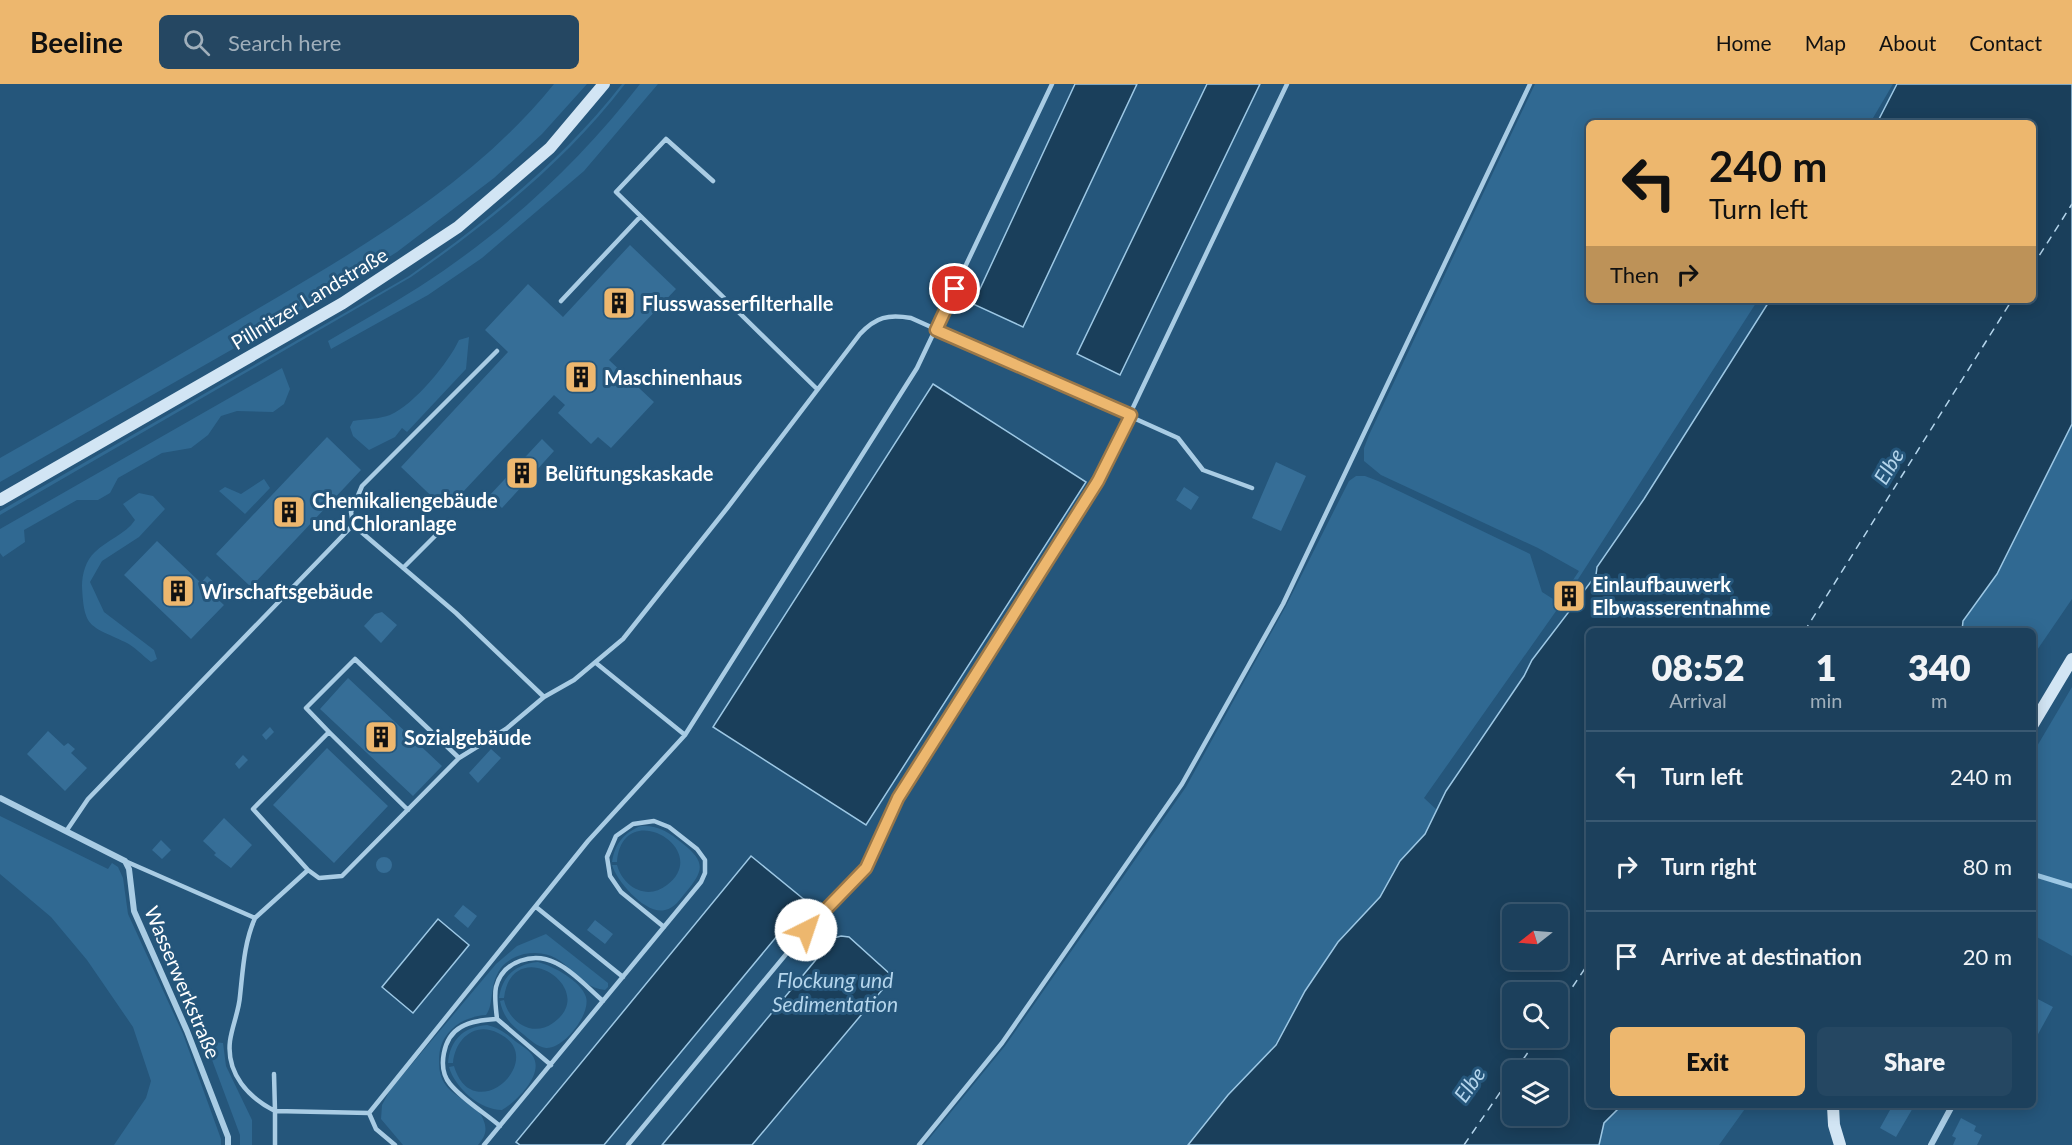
<!DOCTYPE html>
<html lang="en">
<head>
<meta charset="utf-8">
<style>
	body { margin:0; font-family:Lato,sans-serif; background:#254762; color:#f1f3f6; height:100vh; display:flex; flex-direction:column; font-size:22px; white-space:nowrap }
	* { box-sizing:border-box; margin:0 }
	p { font-size:20px; color:#a0afbb }
	.icon { flex:none; width:33px; height:33px; fill:none; stroke:currentColor; stroke-width:2; stroke-linecap:round; stroke-linejoin:round }
	.map { position:relative; flex:1; overflow:hidden }
	.side { position:absolute; left:1586px; top:544px; width:450px; height:480px; display:flex; flex-direction:column; background:#1c405c; border-radius:9px; box-shadow:0 3px 15px #0003,0 0 0 2px #3a5972 }
	.side>* { flex:none }
	.banner { position:absolute; left:1586px; top:36px; width:450px; height:183px; border-radius:9px; box-shadow:0 3px 15px #0003,0 0 0 2px #3a5972; background:#edb76e; color:#111; overflow:hidden }
	.needle { width:39px; rotate:253deg }
	.fabs { position:absolute; left:1502px; top:820px; display:grid; gap:12px }
	.fabs a { display:grid; place-items:center; width:66px; height:66px; border-radius:9px; background:#1c405c; box-shadow:0 3px 15px #0003,0 0 0 2px #3a5972; font-size:30px }
	.pin { position:absolute; display:grid; place-items:center; width:51px; height:51px; color:#fff; margin:-26px; border:3px solid #fff; border-radius:50%; box-shadow:0 2px 6px #0007 }
	.me { position:absolute; width:66px; margin:-33px; rotate:41deg; stroke-linejoin:round; filter:drop-shadow(0 0 4px #0008) }
	.turn { display:flex; align-items:center; gap:21px; height:126px; padding:0 24px; font-size:27px }
	.turn .icon { width:78px; height:78px; stroke-width:2.5 }
	.turn b { display:block; font-size:42px; line-height:51px }
	.then { display:flex; align-items:center; height:57px; padding:0 24px; background:#0003; gap:12px; font-size:22px }
	.eta { display:flex; justify-content:space-evenly; align-items:center; height:102px; text-align:center }
	.eta b { font-size:36px; font-weight:800; line-height:42px }
	.primary-button { display:flex; gap:12px; margin-top:auto; padding:12px 24px }
	.primary-button a { flex:1; height:69px; border-radius:9px; background:#edb76e; color:#111; font-size:24px; font-weight:800; line-height:69px; text-align:center }
	.primary-button a+a { background:#254762; color:#f1f3f6 }
	ul { padding:0; list-style:none }
	li { display:flex; align-items:center; gap:18px; height:90px; padding:0 24px; border-top:2px solid #3a5972 }
	li div { flex:1 }
	li b { display:block; font-size:22px }
	li em { font-style:normal }
	header { display:flex; align-items:center; gap:36px; box-sizing:border-box; height:84px; padding:0 30px; background:#edb76e; color:#111 }
	header strong { font-size:28px }
	nav { display:flex; gap:33px; margin-inline-start:auto; font-size:21px }
	.search { width:420px; height:54px; background:#254762; display:flex; align-items:center; gap:15px; box-sizing:border-box; padding:0 21px; border-radius:9px; color:#a0afbb; font-size:22px }
	.map>svg:first-child { display:block }
	.green { fill:#306992 }
	.water { fill:#1a3f5b; stroke:#9dc8e5; stroke-width:1.5; fill-rule:evenodd }
	.lines { fill:none; stroke-linecap:round; stroke-linejoin:round }
	.stream { stroke:#9dc8e5; stroke-width:5 }
	.ferry { stroke:#b4d5ec; stroke-width:1.5; stroke-dasharray:8 6; stroke-linecap:butt }
	.building { fill:#366e97 }
	.lane { stroke:#a9cce4; stroke-width:4.5 }
	.street { stroke:#a9cce4; stroke-width:6 }
	.secondary { stroke:#d2e5f4; stroke-width:12 }
	.route-casing { stroke:#9a7748; stroke-width:15 }
	.route { stroke:#edb76e; stroke-width:10 }
	.labels { text-anchor:middle; dominant-baseline:central; stroke-width:6; stroke-linejoin:round; paint-order:stroke }
	.street-label { font-size:20px; fill:#fff; stroke:#25567b }
	.poi-label { font-size:20px; font-weight:bold; fill:#fff; stroke:#25567b; text-anchor:start }
	.water-label { font-size:21px; font-style:italic; fill:#b4d5ec; stroke:#25567b }
</style>
</head>
<body>
<header>
<strong>Beeline</strong>
<div class="search"><svg class="icon" aria-label="search" viewBox="0 0 24 24"><circle cx="10" cy="10" r="6"/><path d="M15 15l6 6"/></svg>Search here</div>
<nav><a>Home</a><a>Map</a><a>About</a><a>Contact</a></nav>
</header>
<div class="map">
<svg width="2072" height="1061" viewBox="0 0 2072 1061">
	<rect width="100%" height="100%" fill="#25567b"/>
	<path class="green" d="M554 0H587L542 50 494 94 397 168 336 206 0 398V374C87 325 173 275 259 224 366 161 475 98 554 0Z
		M622 0H625C566 77 490 138 411 193L0 431V427L409 192C487 137 563 76 622 0Z
		M640 0H658L584 87 482 174 428 211 331 265 328 257C358 239 389 222 419 203 503 149 579 79 640 0Z
		M1535 0H1893L1870 39H1588V216H1758L1573 503 1569 502 1579 487 1538 464 1381 391 1364 377V364L1369 351Z
		M469 253 466 285 407 348 402 344 395 353 369 366 353 352 350 343 353 337C365 335 380 335 390 331 414 321 449 278 459 256Z
		M282 284 290 305 284 320 273 328 237 327 221 332 208 351 191 364 162 369 118 394 110 409 98 416H77L24 446 25 458 3 473 0 469V445Z
		M2072 340V515L2033 572 2032 548H1962L1963 537 1997 490Z
		M1356 392H1365L1378 397 1530 470 1542 508 1561 520 1424 714 1437 726 1421 757 1393 788 1386 806 1338 858 1269 970 1228 1011 1188 1061H924L1005 962 1186 703 1286 522 1349 397Z
		M264 395 270 404 245 430 219 407 225 403 241 410Z
		M139 409 153 412 165 425 139 453 102 477 90 498 104 528 154 566 157 575 151 578C143 572 134 562 125 558 90 541 84 545 82 502 82 490 86 476 95 468 107 456 126 450 135 436L123 420Z
		M2072 603V872L2033 851V669Z
		M0 732 108 785 112 779 118 783 123 794 128 830 183 950 221 1055V1061H114L146 1014 151 997 133 943 87 876 51 833 0 790Z
		M641 742C658 741 669 748 682 759 706 778 704 786 686 808 680 815 675 824 665 826 646 831 617 798 612 781H617C623 803 647 817 667 801 714 765 622 712 617 778H612C615 760 623 749 641 742Z
		M546 850 608 899V903L605 906C571 902 568 862 524 870 516 872 506 877 501 884 488 902 495 919 486 931 470 932 455 939 446 952 440 960 439 969 439 979 439 1015 475 1013 483 1035 488 1046 485 1053 478 1061H403L381 1035 382 1021 390 1006 496 880 517 862Z
		M538 878C553 882 581 897 586 913 591 930 564 965 546 964 537 963 529 955 523 950 510 940 503 932 500 917L504 916C509 938 532 954 553 939 602 905 512 847 504 914H499C502 892 516 880 538 878Z
		M487 941C499 944 506 949 515 957 522 962 533 968 535 977 540 994 516 1018 502 1026 480 1026 455 1004 449 983L454 982C473 1046 551 974 498 949 474 937 455 956 453 979H448C450 956 463 943 487 941Z
		M205 957 223 959 226 982 252 1036V1061H240V1051Z
		M1621 1022H1747L1719 1061H1599L1604 1039Z"/>
	<path class="water" d="M1075 0H1137L1023 243 973 220Z
		M1207 0H1260L1120 291 1077 270Z
		M1897 0H2072V340L1997 490 1963 537 1962 547 1588 548V1022H1621L1604 1039 1599 1061H1188L1228 1011 1276 961 1305 907 1338 858 1380 813 1400 777 1425 750 1446 707 1524 592 1532 576 1571 525 1569 520 1572 516 1576 518 1573 515 1576 510 1581 511 1596 491 1597 483 1644 415 1770 216H2032V39H1877ZM1512 831H1557V876H1512ZM1512 909H1557V954H1512ZM1512 987H1557V1032H1512Z
		M933 300 1086 398 866 741 713 643Z
		M751 772 806 817 604 1061H520L516 1058Z
		M438 835 469 861 413 929 382 903Z
		M841 852 849 853 890 890 888 899 752 1061H662L834 854Z"/>
	<g class="lines">
		<path class="stream" d="M2032 790 2072 802"/>
		<path class="ferry" d="M2032 183 2072 120
			M1804 548 2012 216
			M1557 926 1588 880
			M1515 987 1538 954
			M1464 1061 1512 991"/>
	</g>
	<path class="building" d="M630 161 676 205 609 276 654 318 611 364 598 353 591 360 558 329 565 321 554 311 446 426 401 383 508 268 485 246 528 200 563 233Z
		M327 353 361 386 251 503 216 470Z
		M542 355 554 367 502 424 489 412Z
		M1276 378 1306 392 1281 447 1252 434Z
		M1184 403 1199 413 1191 426 1176 416Z
		M157 457 201 499 207 492 219 503 212 510 224 521 191 555 124 491Z
		M1569 505 1576 509 1569 520 1562 515Z
		M382 528 397 541 381 559 364 542 375 530Z
		M348 594 442 682 413 712 320 625Z
		M270 643 274 648 266 656 262 651Z
		M48 647 64 662 68 659 75 665 71 669 87 684 65 707 27 670Z
		M327 664 388 722 334 779 273 721Z
		M491 665 501 674 478 699 469 689Z
		M243 671 248 676 239 685 235 680Z
		M224 734 252 761 231 784 214 771 216 769 203 757Z
		M161 756 171 766 162 775 152 766Z
		M376 781a8 8 0 1 1 16 0a8 8 0 1 1-16 0Z
		M463 821 477 832 468 844 454 832Z
		M595 836 613 850 605 860 587 846Z
		M2032 912 2053 923 2032 961Z
		M1882 1022H1914L1896 1053 1880 1044 1890 1026Z
		M1961 1034 1976 1042 1974 1047 1982 1051 1977 1061H1953L1956 1054 1952 1052Z"/>
	<g class="lines">
		<path class="lane" d="M713 97 666 55 616 108 817 305
			M561 217 640 133
			M353 441 351 428 362 402 497 267
			M403 484 447 440
			M596 579 685 651
			M329 648 408 726
			M67 746 88 715 353 441 456 529 544 613
			M125 777 255 834 308 786 319 794 342 792 459 674 506 645 544 613 574 596 623 555 728 423 860 250C876 233 888 230 911 234L1178 354 1203 386 1252 404
			M308 786 253 725 329 648 306 624 355 575 459 674
			M536 823 623 893
			M255 834C244 859 243 885 240 912 239 927 232 942 230 957 226 990 249 1014 275 1027
			M497 935 551 981
			M274 990 275 1027
			M369 1029 588 757 685 651 917 284 1052 0
			M500 1042C485 1029 463 1016 450 1000 437 984 443 953 461 943 471 937 485 936 497 935 496 925 494 912 496 903 503 876 534 868 556 879 573 887 589 905 603 917
			M275 1061V1027L369 1029 376 1045 395 1061
			M484 1061 701 798 705 789V776L697 765 669 743 654 737 633 740 616 752 607 773 610 792 621 808 664 843
			M628 1061 821 828 866 784 898 714 1098 397 1287 0
			M919 1061 1002 959 1182 700 1283 520 1530 0"/>
		<path class="street" d="M0 714 125 777 129 785 134 827 187 947 228 1053V1061
			M1931 1061 1952 1022"/>
		<path class="secondary" d="M0 416 343 219 458 143 550 64 604 0
			M2032 642 2072 575
			M1833 1022 1834 1041 1840 1061"/>
	</g>
	<g class="lines">
		<g class="route-casing">
			<path id="route" d="M806 846 866 784 898 714 1098 397 1131 331 936 246 955 205"/>
		</g>
		<use href="#route" class="route"/>
	</g>
	<defs>
		<g id="building-square" transform="scale(1.725)"><rect x="-9" y="-9" width="18" height="18" rx="4" fill="#edb76e" stroke="#25567b"/><path d="M-4-6H4V6H1V3H-1V6H-4ZM-2.5-4.3h1.7v1.8h-1.7ZM.8-4.3h1.7v1.8H.8ZM-2.5-1h1.7V.8h-1.7ZM.8-1h1.7V.8H.8Z" fill="#111"/></g>
	</defs>
	<g fill-rule="evenodd">
		<use href="#building-square" x="619" y="219"/>
		<use href="#building-square" x="581" y="293"/>
		<use href="#building-square" x="522" y="389"/>
		<use href="#building-square" x="289" y="428"/>
		<use href="#building-square" x="178" y="507"/>
		<use href="#building-square" x="1569" y="512"/>
		<use href="#building-square" x="381" y="653"/>
	</g>
	<g class="labels">
		<g class="street-label">
			<text transform="translate(309 214) rotate(-31)">Pillnitzer Landstraße</text>
			<text transform="translate(183 898) rotate(67)">Wasserwerkstraße</text>
		</g>
		<g class="poi-label">
			<text x="642" y="219">Flusswasserfilterhalle</text>
			<text x="604" y="293">Maschinenhaus</text>
			<text x="545" y="389">Belüftungskaskade</text>
			<text x="312" y="416">Chemikaliengebäude<tspan x="312" dy="23">und Chloranlage</tspan></text>
			<text x="1592" y="500">Einlaufbauwerk<tspan x="1592" dy="23">Elbwasserentnahme</tspan></text>
			<text x="201" y="507">Wirschaftsgebäude</text>
			<text x="404" y="653">Sozialgebäude</text>
		</g>
		<g class="water-label">
			<text transform="translate(1888 382) rotate(-59)">Elbe</text>
			<text x="835" y="895">Flockung und<tspan x="835" dy="24">Sedimentation</tspan></text>
			<text transform="translate(1469 1000) rotate(-55)">Elbe</text>
		</g>
	</g>
</svg>
<div class="fabs">
<a><svg class="needle" viewBox="-14 -14 28 28"><path d="M0-13l5 13h-10z" fill="#e53935"/><path d="M0 13l5-13h-10z" fill="#a0afbb"/></svg></a>
<a><svg class="icon" aria-label="search" viewBox="0 0 24 24"><circle cx="10" cy="10" r="6"/><path d="M15 15l6 6"/></svg></a>
<a><svg class="icon" aria-label="layers" viewBox="0 0 24 24"><path d="M12 4l9 5-9 5-9-5zM3 14l9 5 9-5"/></svg></a>
</div>
<div class="pin" style="left:955px;top:205px;background:#d93025"><svg class="icon" aria-label="arrive" viewBox="0 0 24 24"><path d="M6 21V4h12l-3 4 3 4H6"/></svg></div>
<svg class="me" style="left:806px;top:846px" viewBox="-20 -20 40 40"><circle r="19" fill="#fff"/><path d="M0-13L10 11 0 6-10 11z" fill="#edb76e"/></svg>
<div class="banner">
<div class="turn"><svg class="icon" aria-label="left" viewBox="0 0 24 24"><path d="M17 20v-9H6M10 6l-5 5 5 5"/></svg><div><b>240 m</b>Turn left</div></div>
<div class="then">Then<svg class="icon" aria-label="right" viewBox="0 0 24 24"><path d="M7 20v-9h11M14 6l5 5-5 5"/></svg></div>
</div>
<section class="side">
<div class="eta">
<div><b>08:52</b><p>Arrival</p></div>
<div><b>1</b><p>min</p></div>
<div><b>340</b><p>m</p></div>
</div>
<ul>
<li><svg class="icon" aria-label="left" viewBox="0 0 24 24"><path d="M17 20v-9H6M10 6l-5 5 5 5"/></svg><div><b>Turn left</b></div><em>240 m</em></li>
<li><svg class="icon" aria-label="right" viewBox="0 0 24 24"><path d="M7 20v-9h11M14 6l5 5-5 5"/></svg><div><b>Turn right</b></div><em>80 m</em></li>
<li><svg class="icon" aria-label="arrive" viewBox="0 0 24 24"><path d="M6 21V4h12l-3 4 3 4H6"/></svg><div><b>Arrive at destination</b></div><em>20 m</em></li>
</ul>
<div class="primary-button"><a>Exit</a><a>Share</a></div>
</section>
</div>
</body>
</html>
